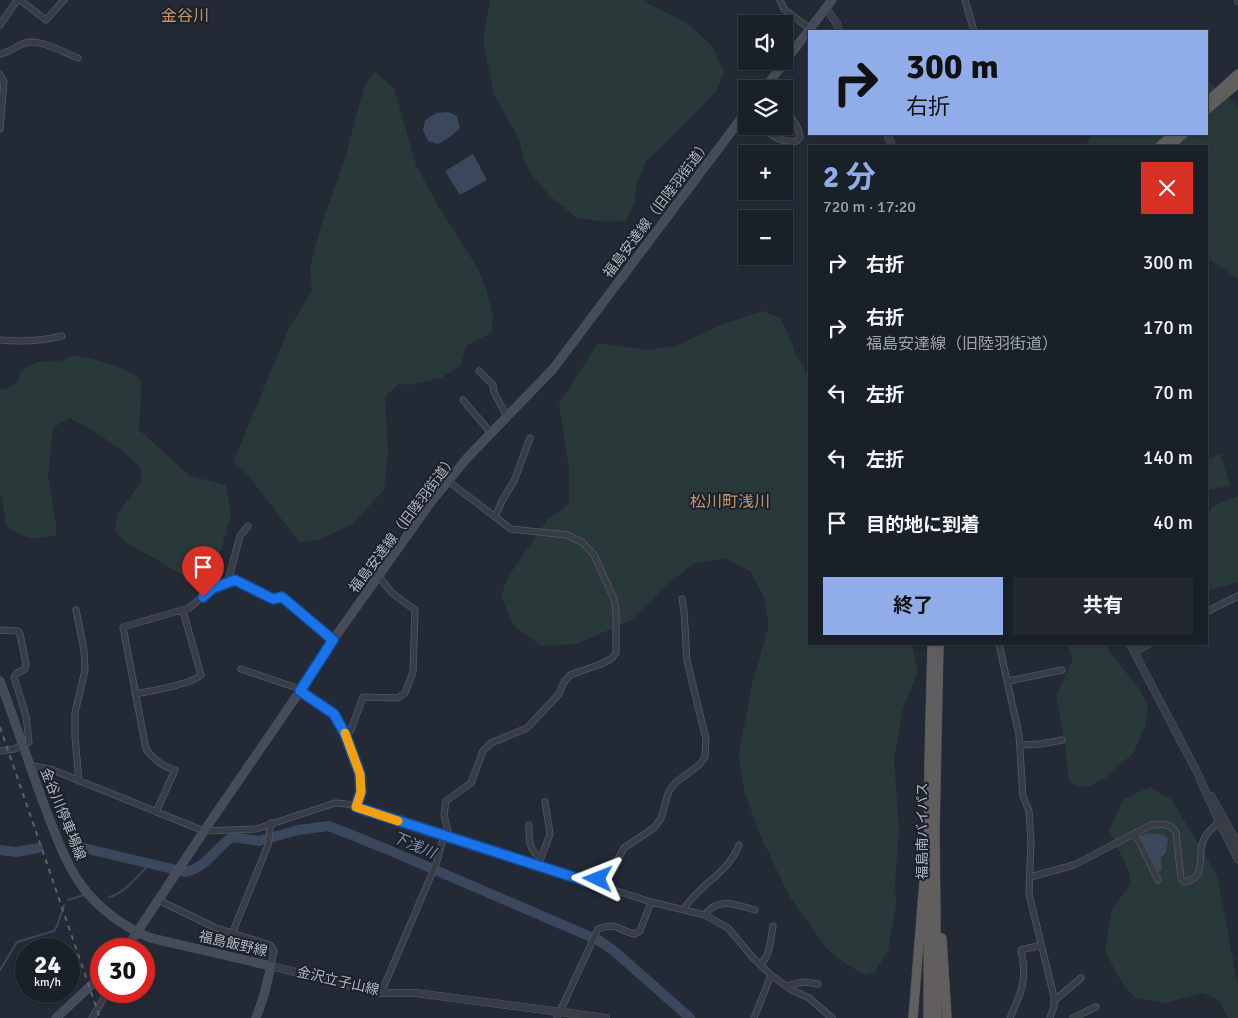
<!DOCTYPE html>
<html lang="ja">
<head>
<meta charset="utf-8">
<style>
	body { margin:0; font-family:Signika,"Noto Sans JP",sans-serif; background:#232830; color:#f1f3f6; height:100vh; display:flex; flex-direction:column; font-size:19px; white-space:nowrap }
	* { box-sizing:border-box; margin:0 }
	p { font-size:16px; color:#9fa3a8 }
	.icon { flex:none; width:28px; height:28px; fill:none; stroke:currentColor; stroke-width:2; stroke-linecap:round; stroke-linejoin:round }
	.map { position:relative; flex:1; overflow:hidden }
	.panel { position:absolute; left:808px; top:145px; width:400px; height:500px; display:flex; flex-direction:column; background:#1a2028; border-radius:0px; box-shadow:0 1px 4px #0004,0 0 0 1px #383e45 }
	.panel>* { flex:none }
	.hud { position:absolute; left:808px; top:30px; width:400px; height:105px; border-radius:0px; box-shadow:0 1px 4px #0004,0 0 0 1px #383e45; background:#90ade9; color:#111; overflow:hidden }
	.fabs { position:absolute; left:738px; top:15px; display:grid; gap:10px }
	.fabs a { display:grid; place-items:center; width:55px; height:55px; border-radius:0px; background:#1a2028; box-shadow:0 1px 4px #0004,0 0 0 1px #383e45; font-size:25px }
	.speed { position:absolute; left:15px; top:938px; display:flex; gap:10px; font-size:25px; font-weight:700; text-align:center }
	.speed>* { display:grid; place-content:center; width:65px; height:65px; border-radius:50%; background:#1a2028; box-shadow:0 1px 4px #0004,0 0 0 1px #383e45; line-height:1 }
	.speed small { font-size:12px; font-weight:400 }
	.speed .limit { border:8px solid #d22; background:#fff; color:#111 }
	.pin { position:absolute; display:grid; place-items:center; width:42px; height:42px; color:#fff; margin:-51px -21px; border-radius:50% 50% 50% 0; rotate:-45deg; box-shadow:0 0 5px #0007 }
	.pin .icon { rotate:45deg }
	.me { position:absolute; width:55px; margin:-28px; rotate:272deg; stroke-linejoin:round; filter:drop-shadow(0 0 4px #0008) }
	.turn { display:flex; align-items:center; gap:18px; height:105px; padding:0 15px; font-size:22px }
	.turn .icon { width:65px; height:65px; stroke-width:2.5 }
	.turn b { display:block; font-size:35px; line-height:42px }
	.round { display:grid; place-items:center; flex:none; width:52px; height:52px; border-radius:0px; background:#232830 }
	.summary { display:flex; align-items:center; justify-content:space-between; height:85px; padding:0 15px }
	h1 { font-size:30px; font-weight:700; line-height:38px; color:#90ade9 }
	.cta { display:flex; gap:10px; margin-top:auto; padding:10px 15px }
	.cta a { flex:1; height:58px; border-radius:0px; background:#90ade9; color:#111; font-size:20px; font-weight:700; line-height:58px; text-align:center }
	.cta a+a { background:#232830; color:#f1f3f6 }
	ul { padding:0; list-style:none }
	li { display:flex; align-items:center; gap:15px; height:65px; padding:0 15px }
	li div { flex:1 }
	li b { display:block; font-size:19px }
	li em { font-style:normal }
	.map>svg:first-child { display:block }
	.green { fill:#29393a }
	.water { fill:#3b475c }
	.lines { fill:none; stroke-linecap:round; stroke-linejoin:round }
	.stream { stroke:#3b475c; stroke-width:2 }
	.river { stroke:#3b475c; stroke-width:10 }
	.minor-casing { stroke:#545a64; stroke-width:7 }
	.tertiary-casing { stroke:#545a64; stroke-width:8 }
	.secondary-casing { stroke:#545a64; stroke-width:9 }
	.trunk-casing { stroke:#414751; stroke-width:10 }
	.minor { stroke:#373c46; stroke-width:5.5 }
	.tertiary { stroke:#373c46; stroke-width:7 }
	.secondary { stroke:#454b58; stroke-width:8 }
	.trunk { stroke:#605f5e; stroke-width:9 }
	.rail { stroke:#5b626e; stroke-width:2; stroke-dasharray:5 5; stroke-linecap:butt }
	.route-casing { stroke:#114b97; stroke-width:12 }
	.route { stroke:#1a73e8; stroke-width:9 }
	.slow { stroke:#f59e0b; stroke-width:9 }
	.labels { text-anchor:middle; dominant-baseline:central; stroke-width:4; stroke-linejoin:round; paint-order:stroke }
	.street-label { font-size:14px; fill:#b1b7c2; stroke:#1c212b }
	.water-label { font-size:15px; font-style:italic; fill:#7d8da7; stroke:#1c212b }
	.quarter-label { font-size:16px; fill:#c4966a; stroke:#1c212b }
</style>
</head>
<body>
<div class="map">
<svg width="1238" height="1018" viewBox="0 0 1238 1018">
	<rect width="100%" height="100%" fill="#232a35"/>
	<path class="green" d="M490 0H645L649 4 676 17 691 26 712 46 724 71 717 90 672 137 646 161 637 183 634 204 626 221 606 222 577 218 551 197 532 175 524 160 519 139 494 95 483 40Z
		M375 72 394 88 416 165 437 204 478 269 486 289 493 314 492 332 466 346 461 365 441 378 410 385 399 384 385 396 388 451 384 490 352 524 319 540 300 543 247 474 233 462 289 328 312 291 310 267 323 220 345 158 364 87Z
		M1206 80 1238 106V279L1206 257V146H1086L1092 134H1206Z
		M762 311 781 318 793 346 795 354 803 366 809 380V644H912L918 671 903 709 894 759 899 829 895 883 896 905 888 951 875 972 864 975 846 964 828 950 790 897 760 835 744 790 739 754 752 684 769 625 764 597 750 571 726 559 694 563 673 580 631 620 577 644 541 646 513 625 501 596 508 577 547 520 569 504V469L559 404 598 343 647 350 676 346 723 324Z
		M73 356C85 356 135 369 140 380 143 387 139 420 139 430L190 476 226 485 231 515 215 570 191 581 168 566 125 542 115 531 118 513 141 482V468C120 447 96 431 69 418L53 428 48 476 56 523V535C32 541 27 539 6 526L2 498 0 496V389L5 390 18 381 21 370 37 362 59 361Z
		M1221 454 1230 485 1206 491V459Z
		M1238 496V582L1207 591 1206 514C1215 505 1226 499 1238 496Z
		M1066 644H1106L1108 650 1140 690 1148 705 1145 727 1134 752 1105 778 1085 788 1076 786 1069 780 1064 738 1056 695 1073 659Z
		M1150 787 1172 800 1217 875 1238 986V1018H1228L1218 999 1202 993 1165 1003 1135 998 1122 983 1105 951 1112 909 1131 884 1128 869 1109 830 1123 800Z"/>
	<path class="water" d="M448 112 457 116 460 128 450 137 438 144 428 141 423 130 425 120 436 113Z
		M473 154 487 180 460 195 445 171Z
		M1148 833 1164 835 1168 839 1166 853 1161 857 1162 870 1158 872 1140 836Z"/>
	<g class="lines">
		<path class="stream" d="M109 897C124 894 139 875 149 864
			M68 900 84 895
			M0 970 17 942 54 931 57 926 64 905"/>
		<path class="river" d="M75 846 185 872C206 868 216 848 232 837L259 841 298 830 329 826 384 848 598 940 613 950 690 1018
			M0 850 16 852 38 848"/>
		<g class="minor-casing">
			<path id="minor" d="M20 0 46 20 64 0
				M780 0 784 9 809 28
				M965 0 974 31
				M0 25 17 0
				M0 54C10 52 16 46 25 43 39 38 65 53 78 58
				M0 75 4 82 0 129
				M762 126C773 137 781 143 797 141L800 137C799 126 791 117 784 108
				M0 340C21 342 41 341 62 336
				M479 371 493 385 494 392 507 417
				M463 400 491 433
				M495 517 502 501 514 481 530 438
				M228 581 240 536 248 526
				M76 610 84 650 85 670 75 713V737L79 781
				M1206 612 1238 596
				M0 630 18 631 20 634 26 664 25 669 17 673 14 677 26 716 29 742 14 749 0 751
				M999 644 1019 735 1023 796 1029 811 1031 842 1029 894 1054 997V1006L1050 1018
				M1135 652 1149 644
				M241 669 297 688 334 714 345 733 360 774 361 792 356 807
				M1009 681 1062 670
				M135 694C150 691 190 685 201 675L183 611
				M346 737 351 730 363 697 398 698 405 693 413 672 415 610 392 593 378 575
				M1021 745 1041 744 1062 740
				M30 765 53 770 204 831 256 829 335 803 347 804 651 902 705 915 728 928 754 959 771 975 790 989 809 998 832 1018
				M156 812 175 770C162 766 154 760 146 749L123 627 189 608 213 588 235 580 273 599 282 597 333 640
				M529 825C529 837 528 850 540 857
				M1135 833 1158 880
				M538 866 550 834 545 802
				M1030 877 1074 865 1151 825C1161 824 1170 823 1176 832L1181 879 1185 882C1206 877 1198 860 1202 845 1204 835 1214 825 1223 820
				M595 884 598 879 612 870 624 848 655 827 661 818 669 791 675 783 699 765 705 757 706 739 687 661 684 611 682 599
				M158 900 216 928 270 945 274 951 271 966
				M684 909C699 884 729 873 739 845
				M705 915C718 896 737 905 755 910
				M232 934 268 845 271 823
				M760 965C771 955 770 940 773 926
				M786 986 803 982 818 984
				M381 993 436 864 444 836 448 831 444 815 446 801 471 783 483 751 491 743 527 728 559 694 564 682 570 675 601 664 611 659 616 653V612L614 599 594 555 582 542 567 535 511 529 448 481
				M1054 1001 1081 978
				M92 1018 108 991
				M557 1018 598 929C616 922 619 930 634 934L640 931 651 902
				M754 1018 771 975
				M1010 1018C1021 993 1028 979 1021 950L1041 945
				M1073 1018 1096 1007"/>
		</g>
		<g class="tertiary-casing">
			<path id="tertiary" d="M1238 0V1
				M826 8 837 24 839 31
				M887 134 892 146
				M1130 644 1197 772 1219 822 1238 859
				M1211 796 1238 844
				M271 966 381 993H416L606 1018"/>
		</g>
		<g class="secondary-casing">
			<path id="secondary" d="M764 89 832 0
				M0 681C16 724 30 767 46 810 56 836 66 864 82 886 99 909 125 928 151 938L271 966 264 995 256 1018
				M126 949 204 831 300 691 333 640 431 502 467 458 553 369 746 112
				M56 1018 101 976"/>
		</g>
		<g class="trunk-casing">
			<path id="trunk" d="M1206 103 1238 74
				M1206 110 1238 83
				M1160 146 1174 134
				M1170 146 1183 134
				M942 938 947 1018
				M913 1018 924 881
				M928 1018 929 763 932 644
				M937 1018 935 828 939 644"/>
		</g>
		<use href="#minor" class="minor"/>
		<use href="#tertiary" class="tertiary"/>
		<use href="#secondary" class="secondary"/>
		<use href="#trunk" class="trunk"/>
		<path class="rail" d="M0 727 100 1018"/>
	</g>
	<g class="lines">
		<g class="route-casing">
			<path id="route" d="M203 597 213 588 235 580 273 599 282 597 333 640 300 691 334 714 345 734 360 774 361 792 356 807 595 884 598 879"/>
		</g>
		<use href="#route" class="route"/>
		<path class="slow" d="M345 733 360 774 361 792 356 807 398 821"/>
	</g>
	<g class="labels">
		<g class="street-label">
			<text transform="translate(657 209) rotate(-53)">福島安達線（旧陸羽街道）</text>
			<text transform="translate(403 524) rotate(-53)">福島安達線（旧陸羽街道）</text>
			<text transform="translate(63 814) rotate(68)">金谷川停車場線</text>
			<text transform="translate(922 831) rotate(-90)">福島南バイパス</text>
			<text transform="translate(233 944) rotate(13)">福島飯野線</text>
			<text transform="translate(338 981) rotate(13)">金沢立子山線</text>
		</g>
		<g class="water-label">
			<text transform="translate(414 845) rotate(23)">下浅川</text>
		</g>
		<g class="quarter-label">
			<text x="185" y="16">金谷川</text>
			<text x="730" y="502">松川町浅川</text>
		</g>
	</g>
</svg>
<div class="fabs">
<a><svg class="icon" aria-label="sound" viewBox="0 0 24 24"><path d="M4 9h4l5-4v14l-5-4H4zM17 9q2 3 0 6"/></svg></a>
<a><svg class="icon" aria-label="layers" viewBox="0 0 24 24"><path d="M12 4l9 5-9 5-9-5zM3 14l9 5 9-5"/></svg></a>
<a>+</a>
<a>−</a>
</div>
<div class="speed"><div>24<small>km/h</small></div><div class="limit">30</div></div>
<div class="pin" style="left:203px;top:597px;background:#d93025"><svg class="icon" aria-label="arrive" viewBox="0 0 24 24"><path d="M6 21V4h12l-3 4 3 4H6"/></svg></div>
<svg class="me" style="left:598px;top:879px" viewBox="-20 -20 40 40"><path d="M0-17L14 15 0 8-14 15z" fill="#1a73e8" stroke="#fff" stroke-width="4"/></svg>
<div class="hud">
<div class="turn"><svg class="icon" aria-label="right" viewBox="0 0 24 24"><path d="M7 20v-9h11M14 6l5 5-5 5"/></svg><div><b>300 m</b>右折</div></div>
</div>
<section class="panel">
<div class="summary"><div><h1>2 分</h1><p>720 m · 17:20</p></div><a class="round" style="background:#d93025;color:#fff"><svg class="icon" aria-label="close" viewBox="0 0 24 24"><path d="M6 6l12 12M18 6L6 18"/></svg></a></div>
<ul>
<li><svg class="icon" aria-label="right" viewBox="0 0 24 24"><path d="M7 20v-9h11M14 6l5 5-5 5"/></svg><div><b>右折</b></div><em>300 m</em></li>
<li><svg class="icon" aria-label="right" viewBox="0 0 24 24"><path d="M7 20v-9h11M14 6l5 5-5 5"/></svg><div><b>右折</b><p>福島安達線（旧陸羽街道）</p></div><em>170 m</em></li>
<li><svg class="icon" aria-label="left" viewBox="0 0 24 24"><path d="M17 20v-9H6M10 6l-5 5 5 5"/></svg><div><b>左折</b></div><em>70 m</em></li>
<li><svg class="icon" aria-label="left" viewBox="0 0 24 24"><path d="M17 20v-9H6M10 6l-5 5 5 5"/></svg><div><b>左折</b></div><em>140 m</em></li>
<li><svg class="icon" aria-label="arrive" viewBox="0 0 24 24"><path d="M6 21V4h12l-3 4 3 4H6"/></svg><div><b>目的地に到着</b></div><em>40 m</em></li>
</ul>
<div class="cta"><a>終了</a><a>共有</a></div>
</section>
</div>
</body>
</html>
